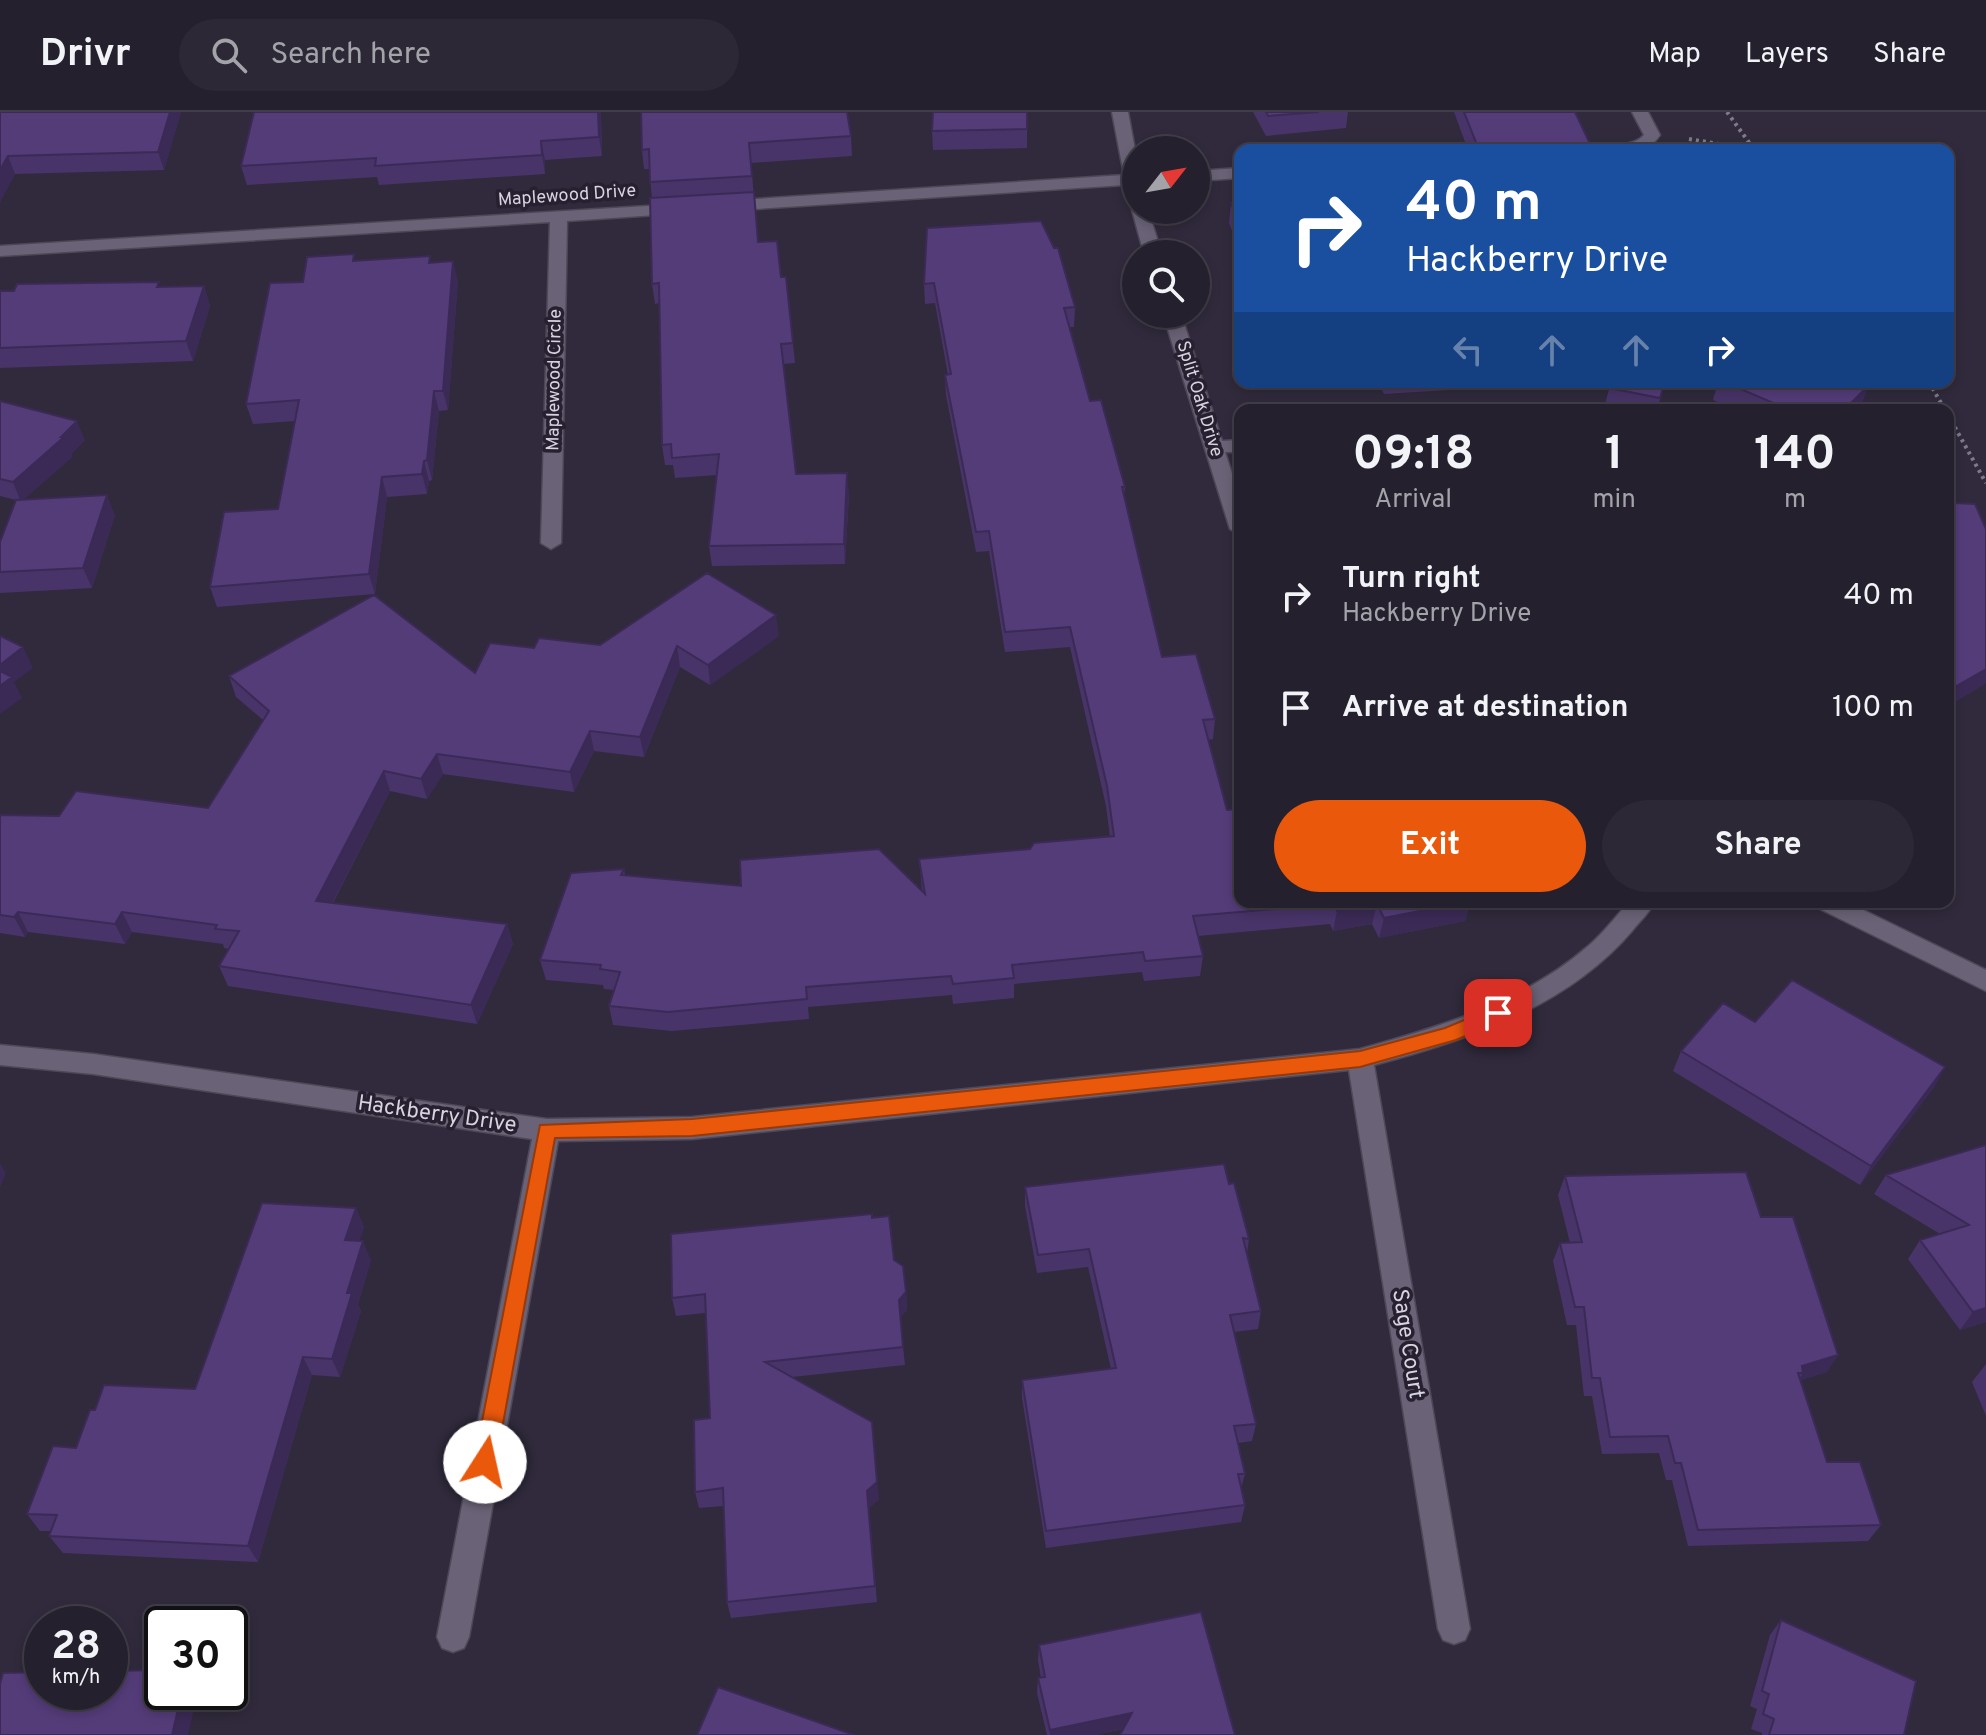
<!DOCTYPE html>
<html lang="en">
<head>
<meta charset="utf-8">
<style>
	body { margin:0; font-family:Overpass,sans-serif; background:#2c2835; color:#f1f3f6; height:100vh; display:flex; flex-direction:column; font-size:30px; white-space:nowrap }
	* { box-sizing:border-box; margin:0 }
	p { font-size:26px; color:#a3a3aa }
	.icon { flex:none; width:44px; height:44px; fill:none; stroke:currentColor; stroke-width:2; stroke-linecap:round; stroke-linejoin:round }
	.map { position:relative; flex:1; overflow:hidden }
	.panel { position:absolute; left:1234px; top:292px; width:720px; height:504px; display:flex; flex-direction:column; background:#24202d; border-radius:16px; box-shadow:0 4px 12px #0003,0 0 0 2px #413e49 }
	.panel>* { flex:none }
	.banner { position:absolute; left:1234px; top:32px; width:720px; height:244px; border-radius:16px; box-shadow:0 4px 12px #0003,0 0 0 2px #413e49; background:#1a4fa0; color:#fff; overflow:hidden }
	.needle { width:52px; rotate:59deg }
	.controls { position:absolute; left:1122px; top:24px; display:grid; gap:16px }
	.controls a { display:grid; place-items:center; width:88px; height:88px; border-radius:50%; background:#24202d; box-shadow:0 4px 12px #0003,0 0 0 2px #413e49; font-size:40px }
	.speed { position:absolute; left:24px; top:1494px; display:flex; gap:16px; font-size:40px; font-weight:700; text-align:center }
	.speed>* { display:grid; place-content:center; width:104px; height:104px; border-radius:50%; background:#24202d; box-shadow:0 4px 12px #0003,0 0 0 2px #413e49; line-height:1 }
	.speed small { font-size:20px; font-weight:400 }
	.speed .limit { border:4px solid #111; border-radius:12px; background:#fff; color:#111 }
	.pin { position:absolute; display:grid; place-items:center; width:68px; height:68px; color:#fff; margin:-34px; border-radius:16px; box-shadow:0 4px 12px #0006 }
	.me { position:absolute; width:88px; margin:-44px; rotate:10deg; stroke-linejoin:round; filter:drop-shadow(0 0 6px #0008) }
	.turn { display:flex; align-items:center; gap:28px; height:168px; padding:0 40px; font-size:36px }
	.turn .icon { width:104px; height:104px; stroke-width:2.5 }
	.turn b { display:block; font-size:56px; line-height:68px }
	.lanes { display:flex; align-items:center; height:76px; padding:0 40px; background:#0003; justify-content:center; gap:40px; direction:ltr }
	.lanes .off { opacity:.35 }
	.eta { display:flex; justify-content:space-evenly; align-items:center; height:136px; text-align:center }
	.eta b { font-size:48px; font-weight:700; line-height:56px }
	.button { display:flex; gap:16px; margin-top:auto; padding:16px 40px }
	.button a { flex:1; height:92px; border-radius:48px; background:#ea580c; color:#fff; font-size:32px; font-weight:700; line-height:92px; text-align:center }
	.button a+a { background:#2c2835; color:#f1f3f6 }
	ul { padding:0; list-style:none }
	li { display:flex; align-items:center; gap:24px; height:112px; padding:0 40px }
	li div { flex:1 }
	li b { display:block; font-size:30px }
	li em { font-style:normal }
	header { display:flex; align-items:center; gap:48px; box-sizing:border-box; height:112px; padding:0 40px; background:#24202d; border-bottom:2px solid #413e49 }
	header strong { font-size:38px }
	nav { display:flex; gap:44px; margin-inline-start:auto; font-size:28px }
	.search { width:560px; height:72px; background:#2c2835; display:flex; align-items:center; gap:20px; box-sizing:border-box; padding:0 28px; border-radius:44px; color:#a3a3aa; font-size:30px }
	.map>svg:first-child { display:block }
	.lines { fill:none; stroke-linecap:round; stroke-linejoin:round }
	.street-casing { stroke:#4d4857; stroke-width:3 }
	.path { stroke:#7f7a89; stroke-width:4; stroke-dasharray:3 4; stroke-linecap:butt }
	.street { fill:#6a6377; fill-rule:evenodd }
	.wall { fill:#483468 }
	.shaded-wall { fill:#3b2a55 }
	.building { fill:#543c79; stroke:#3b2a55; stroke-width:2 }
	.route { fill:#ea580c; stroke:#983908; stroke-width:2 }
	.labels { text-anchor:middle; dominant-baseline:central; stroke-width:7; stroke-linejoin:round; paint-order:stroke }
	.far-street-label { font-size:18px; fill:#d7d3df; stroke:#262031 }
	.street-label { font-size:22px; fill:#d7d3df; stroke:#262031 }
</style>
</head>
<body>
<header>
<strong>Drivr</strong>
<div class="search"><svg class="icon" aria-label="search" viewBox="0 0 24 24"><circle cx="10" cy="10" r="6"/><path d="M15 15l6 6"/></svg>Search here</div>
<nav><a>Map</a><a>Layers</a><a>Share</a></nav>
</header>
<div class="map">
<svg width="1986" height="1623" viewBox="0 0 1986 1623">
	<rect width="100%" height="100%" fill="#302a3c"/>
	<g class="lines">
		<g class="street-casing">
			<path id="street" d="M1112 0H1128L1136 43V91L1128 86 1125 73 725 99 717 94 725 89 1124 63Z
				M1632 0H1648L1660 23C1645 47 1608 38 1583 38 1599 24 1627 41 1644 23Z
				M1240 56V66L1196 69V59Z
				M680 92 688 97 686 101 567 109 561 431 551 437 541 431 550 110 0 144V134Z
				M1136 94V98H1148L1162 142H1144L1132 98Z
				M1163 202H1181L1222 329 1240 328V340H1225L1240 386V423L1230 417Z
				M1629 790H1655C1649 801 1640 809 1632 819 1567 895 1468 928 1374 953L1470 1517 1465 1528 1454 1532 1443 1528 1438 1517 1349 958 692 1027 558 1029 469 1525 464 1536 453 1540 442 1536 437 1525 532 1027 93 962 0 953V933L93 942 547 1007 692 1005 1360 937C1439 915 1524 890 1587 835 1603 822 1615 805 1629 790Z
				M1814 790H1847L1986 858V879L1818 796Z"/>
		</g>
		<path class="path" d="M1727 0 1753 36
			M1689 27 1755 38
			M1929 270 1945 298
			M1948 303 1986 371"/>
		<use href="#street" class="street"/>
	</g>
	<path class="wall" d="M0 0H181L164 58 15 62 0 90Z
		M254 0H601L602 44 545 48V62L379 73 377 65 247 73 241 54Z
		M1027 0V36L933 38 932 19Z
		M1253 0H1348L1346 16 1266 24Z
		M1454 0H1575L1593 38H1468Z
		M851 24 852 44 751 51 758 130 781 165H786L795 251 783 252 796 362 849 382 845 452 712 454 709 434 717 363 675 366 673 353H665L662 333 659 191 655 192 652 172V86L649 57H644L642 38Z
		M1231 91H1240V139L1229 111Z
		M927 116 1075 195 1074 215H1070L1090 289 1125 375 1124 383 1162 545 1215 607 1213 627 1208 628 1240 790H1470L1465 809 1379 826 1372 812 1333 819 1330 812 1198 824 1203 844 1200 864 1144 869 1142 860 1014 872V886L953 892 952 883 808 895 809 907 672 919 613 913 609 894 614 878 604 877 603 873 546 868 540 848 624 757 625 763 741 774 922 779 919 747 1030 737 1110 725 1106 694 1070 535 1005 540 989 439 976 440 946 283 945 263H948L935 191 925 192 924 172Z
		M356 149 432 151 458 169 448 298 439 299 432 368 429 369 427 382 387 385 375 482 217 495 210 475 278 397 295 309 253 312 246 292 303 170Z
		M204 174 210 194 193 249 0 256V179Z
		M1378 270H1451L1449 278 1384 282Z
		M1575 270H1665L1657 298H1614L1604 296 1609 277Z
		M1718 270H1858L1868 274 1861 294 1857 298H1736L1713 288Z
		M0 289 85 328 71 342 72 345 24 387 115 403 92 476 0 481V430L16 388 0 384Z
		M1948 377 1986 571 1948 594Z
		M779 524 710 573 680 555 644 645 594 639 574 680 443 662 427 687 390 679 333 791 507 812 513 832 477 912 228 874 219 854 229 837 224 836 223 832 132 820 125 832 28 820 25 825 0 821V703L59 704 208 696 263 608 236 585 229 564 475 561 534 536Z
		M1755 910 1945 955 1934 975 1860 1073 1673 959 1681 939Z
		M1986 1033V1210L1960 1218 1908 1147 1920 1128 1940 1122 1874 1082 1886 1063Z
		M1565 1064 1761 1105 1838 1243 1827 1260 1801 1268 1827 1350 1881 1413 1868 1429 1688 1434 1672 1368H1666L1659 1341 1602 1342 1592 1284H1584L1576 1213H1567L1553 1149 1560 1131H1570L1558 1083Z
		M1229 1072 1249 1127 1247 1141 1261 1199 1258 1217 1234 1220 1256 1312 1252 1329 1238 1331 1245 1362 1241 1377 1245 1393 1241 1410 1046 1436 1022 1286V1268L1111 1257 1088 1155 1037 1161 1025 1094V1075Z
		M356 1096 364 1115 359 1129 371 1148 358 1192 361 1199 340 1265 312 1263 258 1450 63 1441 49 1424 51 1419H40L27 1402 76 1336 195 1277Z
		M873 1106 894 1148 906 1180 907 1198 900 1205 905 1253 792 1265 879 1387 869 1396 877 1490 731 1506 727 1490 724 1394 699 1396 695 1380 710 1306 705 1201 676 1204 672 1186Z
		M1986 1252V1304L1972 1270Z
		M1781 1508 1904 1623H1762V1621L1751 1617 1757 1597 1750 1594 1770 1523Z
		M1039 1533 1123 1617 1095 1623H1047L1037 1581 1038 1566H1041L1038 1548Z"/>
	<path class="shaded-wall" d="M170 0H181L164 58 158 40Z
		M598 0H601L602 44 599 25Z
		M541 29 545 48V62L542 43Z
		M8 44 15 62 0 90V58Z
		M453 149 458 169 448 298 443 279Z
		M204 174 210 194 193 249 186 229Z
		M1868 274 1861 294 1857 298H1844Z
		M434 279 439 299 432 368 427 348Z
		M77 309 85 328 71 342 72 345 21 390 13 370Z
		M424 349 429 369 427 382 422 362Z
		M847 361 849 382 845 452 844 432Z
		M382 365 387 385 375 482 369 462Z
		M107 383 115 403 92 476 83 456Z
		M776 503 779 524 710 573 708 553Z
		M677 534 680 555 644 645 640 625Z
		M23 535 33 556 14 570 22 586 0 602V553Z
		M1986 557V571L1948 594V587L1953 576Z
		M590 619 594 639 574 680 570 660Z
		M437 642 443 662 427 687 421 667Z
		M384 659 390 679 323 809 316 789Z
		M1465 790H1470L1465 809 1379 826 1384 806Z
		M1377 792 1372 812 1333 819 1337 799Z
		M18 800 28 820 25 825 14 805Z
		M122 800 132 820 125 832 115 812Z
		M507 812 513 832 477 912 471 893Z
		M1945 955 1934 975 1860 1073 1871 1054Z
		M0 1051 6 1061 0 1076Z
		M356 1096 364 1115 353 1147 345 1128Z
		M363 1129 371 1148 358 1192 361 1199 340 1265 332 1247 347 1181Z
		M906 1180 907 1198 900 1206 899 1188Z
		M1986 1196V1210L1960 1218 1973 1200Z
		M1838 1243 1827 1260 1798 1269 1803 1261 1802 1254Z
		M303 1245 312 1263 258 1450 248 1434Z
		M872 1310 879 1387 869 1396 877 1490 867 1379Z
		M182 1580H198L188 1623H172Z
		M1132 1601 1130 1615 1095 1623H1050V1618Z"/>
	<path class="building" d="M0 0H170L158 40 8 44 0 58Z
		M254 0H598L599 25 541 29 542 43 375 54 376 46 241 54Z
		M641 0H847L851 24 749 31 752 64 650 70 649 37 642 38Z
		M933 0H1027V17L932 19Z
		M1266 0H1319L1268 4Z
		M1464 0H1575L1593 38H1479Z
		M754 80 758 130 777 129 781 165H786L793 231 781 232 796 362 847 361 844 432 709 434 719 342 672 346 671 332 662 333 659 171 652 172 650 86Z
		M1231 91H1240V114Z
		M1041 109 1054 136H1058L1075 195 1064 196 1090 289 1101 288 1125 375H1122L1162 545 1196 542 1215 607 1203 608 1227 698 1240 697V790H1465L1384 806 1377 792 1337 799 1334 792 1193 804 1203 844 1145 849 1143 840 1012 853 1014 866 953 872 951 864 806 875 807 887 668 900 609 894 620 860 600 857 601 853 540 848 571 761 624 757 621 763 741 774 740 748 879 737 925 782 919 747 1030 737 1034 731 1114 724 1107 674 1070 515 1005 520 989 419 976 420 945 263 951 262 934 171 924 172 927 116Z
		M354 142 353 149 430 144 429 151 453 149 443 279H434L427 348 424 349 422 362 382 365 369 462 210 475 224 400 278 397 299 288 246 292 270 171 303 170 307 145Z
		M159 170 157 175 204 174 186 229 0 236V179H14L17 172Z
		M1611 270H1665L1660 286 1609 276Z
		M1724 270H1858L1868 274 1844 298H1790Z
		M0 289 77 309 61 325H64L13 370 0 367Z
		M1948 377 1954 391 1975 392 1986 417V557L1953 576 1948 573Z
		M107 383 83 456 0 460V430L16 388Z
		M707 461 776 503 708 553 677 534 640 625 590 619 570 660 437 642 421 667 384 659 316 789 507 812 471 893 219 854 239 819 215 817 217 813 122 800 115 812 18 800 14 805 0 803V703L59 704 76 679 208 696 269 599 229 564 374 483 475 561 490 531 534 536 539 526 600 533Z
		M0 524 23 535 0 553Z
		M0 559 12 565 0 574Z
		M1792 868 1945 955 1871 1054 1681 939 1723 891 1755 910Z
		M1986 1033V1196L1973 1200 1920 1128 1969 1113 1886 1063Z
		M1224 1052 1229 1072 1234 1071 1249 1127 1243 1126 1261 1199 1230 1203 1256 1312 1234 1314 1245 1362H1238L1245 1393 1046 1419 1022 1268 1116 1256 1089 1137 1038 1143 1025 1075Z
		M1746 1060 1761 1105H1793L1838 1243 1802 1254 1803 1261H1798L1827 1350H1860L1881 1413 1698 1418 1681 1351H1675L1668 1324 1610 1325 1600 1266H1592L1584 1195H1575L1560 1131 1582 1130 1565 1064Z
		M262 1091 356 1096 345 1128 363 1129 347 1181H352L332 1247 303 1245 248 1434 49 1424 57 1403 27 1402 53 1334 76 1336 90 1298H95L104 1273 195 1277Z
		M872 1102V1106L889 1104 894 1148 903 1154 906 1180 899 1188 903 1235 765 1250 872 1310 877 1370 867 1379 875 1474 727 1490 723 1376 695 1380 694 1308 710 1306 705 1182 672 1186 671 1122Z
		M1201 1500 1235 1623H1120L1132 1601 1050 1618 1038 1566 1045 1565 1039 1533Z
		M1781 1508 1916 1569 1904 1623H1769L1774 1607 1763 1602 1769 1582 1762 1579Z
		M162 1558V1580H182L172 1623H0V1572L3 1561 42 1560V1580H110V1559Z
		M718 1575 854 1623H697Z"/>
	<path class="route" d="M1498 894 1505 896 1508 901 1505 907 1456 928 1360 955 692 1024 555 1026 496 1350 493 1357 485 1360 477 1357 474 1350 540 1013 692 1007 1360 939 1445 916Z"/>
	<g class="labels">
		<g class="far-street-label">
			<text transform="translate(567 84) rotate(-4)">Maplewood Drive</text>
			<text transform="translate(555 268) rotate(-89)">Maplewood Circle</text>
			<text transform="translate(1199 287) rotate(73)">Split Oak Drive</text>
		</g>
		<g class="street-label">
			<text transform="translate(437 1003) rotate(8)">Hackberry Drive</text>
			<text transform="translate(1407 1232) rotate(81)">Sage Court</text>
		</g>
	</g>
</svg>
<div class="controls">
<a><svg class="needle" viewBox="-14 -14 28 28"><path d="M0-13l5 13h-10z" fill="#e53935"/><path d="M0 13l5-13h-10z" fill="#a3a3aa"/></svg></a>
<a><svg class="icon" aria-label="search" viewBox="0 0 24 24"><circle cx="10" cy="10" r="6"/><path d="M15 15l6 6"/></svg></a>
</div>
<div class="speed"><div>28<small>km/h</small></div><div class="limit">30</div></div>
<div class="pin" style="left:1498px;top:901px;background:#d93025"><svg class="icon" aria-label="arrive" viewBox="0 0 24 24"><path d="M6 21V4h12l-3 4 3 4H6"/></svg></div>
<svg class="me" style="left:485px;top:1350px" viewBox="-20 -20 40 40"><circle r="19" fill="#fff"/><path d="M0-13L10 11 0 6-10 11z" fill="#ea580c"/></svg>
<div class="banner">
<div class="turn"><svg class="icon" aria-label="right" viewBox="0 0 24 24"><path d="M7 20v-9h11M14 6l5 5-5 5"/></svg><div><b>40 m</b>Hackberry Drive</div></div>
<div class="lanes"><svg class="icon off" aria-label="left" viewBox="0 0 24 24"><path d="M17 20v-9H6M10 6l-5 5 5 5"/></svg><svg class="icon off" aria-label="ahead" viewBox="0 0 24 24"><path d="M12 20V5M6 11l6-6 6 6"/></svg><svg class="icon off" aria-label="ahead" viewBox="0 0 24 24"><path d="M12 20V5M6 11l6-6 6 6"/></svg><svg class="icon" aria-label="right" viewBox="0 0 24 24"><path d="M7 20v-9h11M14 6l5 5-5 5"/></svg></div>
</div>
<section class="panel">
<div class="eta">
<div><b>09:18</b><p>Arrival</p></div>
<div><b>1</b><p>min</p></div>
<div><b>140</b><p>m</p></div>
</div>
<ul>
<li><svg class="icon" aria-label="right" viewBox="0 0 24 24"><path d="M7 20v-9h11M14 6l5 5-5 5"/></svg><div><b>Turn right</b><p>Hackberry Drive</p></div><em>40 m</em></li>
<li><svg class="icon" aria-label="arrive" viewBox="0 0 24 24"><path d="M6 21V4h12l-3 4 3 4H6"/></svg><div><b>Arrive at destination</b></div><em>100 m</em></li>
</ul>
<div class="button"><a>Exit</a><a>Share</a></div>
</section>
</div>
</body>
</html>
